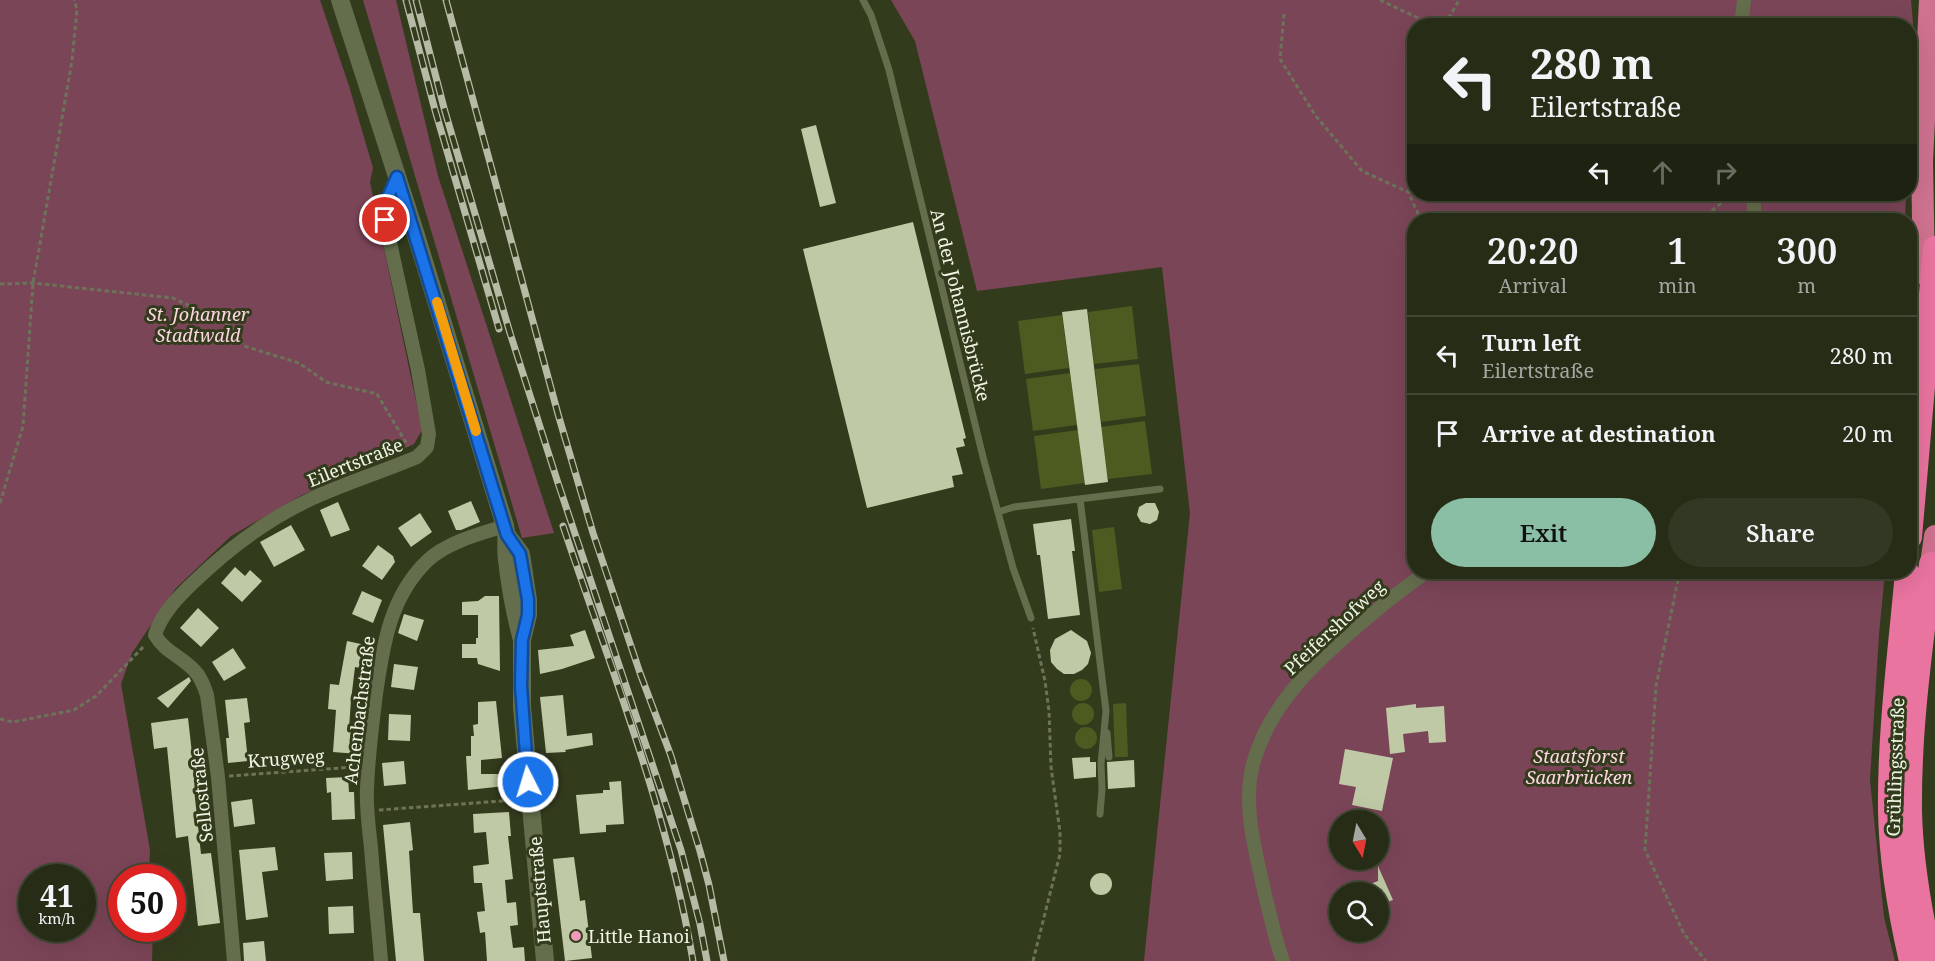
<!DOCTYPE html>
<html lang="en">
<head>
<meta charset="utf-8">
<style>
	body { margin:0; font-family:"Noto Serif",serif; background:#323823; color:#f1f3f6; height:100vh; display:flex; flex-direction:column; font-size:22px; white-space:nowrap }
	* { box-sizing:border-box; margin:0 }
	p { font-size:20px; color:#a4a7a1 }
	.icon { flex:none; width:33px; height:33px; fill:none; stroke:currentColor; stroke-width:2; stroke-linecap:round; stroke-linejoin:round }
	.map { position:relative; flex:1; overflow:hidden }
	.side { position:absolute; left:1407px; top:213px; width:510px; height:366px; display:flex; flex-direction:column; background:#262c16; border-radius:24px; box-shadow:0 6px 24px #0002,0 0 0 2px #424835 }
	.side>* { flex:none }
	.hud { position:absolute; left:1407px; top:18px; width:510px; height:183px; border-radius:24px; box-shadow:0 6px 24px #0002,0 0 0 2px #424835; background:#262c16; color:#f1f3f6; overflow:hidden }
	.needle { width:39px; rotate:170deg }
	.fabs { position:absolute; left:1329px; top:810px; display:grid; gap:12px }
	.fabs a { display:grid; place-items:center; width:60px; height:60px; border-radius:50%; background:#262c16; box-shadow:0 6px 24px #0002,0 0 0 2px #424835; font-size:30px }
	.speed { position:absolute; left:18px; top:864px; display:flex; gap:12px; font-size:30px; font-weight:700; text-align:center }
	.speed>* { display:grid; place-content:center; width:78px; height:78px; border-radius:50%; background:#262c16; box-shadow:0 6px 24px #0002,0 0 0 2px #424835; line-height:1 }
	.speed small { font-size:15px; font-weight:400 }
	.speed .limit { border:9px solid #d22; background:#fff; color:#111 }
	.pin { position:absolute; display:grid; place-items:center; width:51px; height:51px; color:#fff; margin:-26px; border:3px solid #fff; border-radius:50%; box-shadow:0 2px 6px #0007 }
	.me { position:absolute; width:66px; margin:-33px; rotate:355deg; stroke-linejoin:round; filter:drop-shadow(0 0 4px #0008) }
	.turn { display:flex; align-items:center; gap:21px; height:126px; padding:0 24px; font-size:27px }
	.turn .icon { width:78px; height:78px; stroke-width:2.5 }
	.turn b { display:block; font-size:42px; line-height:51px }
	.lanes { display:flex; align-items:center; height:57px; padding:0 24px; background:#0003; justify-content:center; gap:30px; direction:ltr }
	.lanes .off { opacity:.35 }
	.eta { display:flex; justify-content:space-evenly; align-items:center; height:102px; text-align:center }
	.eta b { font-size:36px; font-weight:600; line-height:42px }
	.action { display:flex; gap:12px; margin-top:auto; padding:12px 24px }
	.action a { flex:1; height:69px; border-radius:36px; background:#8abfa5; color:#111; font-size:24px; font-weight:600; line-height:69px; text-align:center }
	.action a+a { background:#323823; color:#f1f3f6 }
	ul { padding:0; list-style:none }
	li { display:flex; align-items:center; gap:18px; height:78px; padding:0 24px; border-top:2px solid #424835 }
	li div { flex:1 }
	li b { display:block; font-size:22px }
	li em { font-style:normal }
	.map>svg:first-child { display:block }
	.green { fill:#7b4558; fill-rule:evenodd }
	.water { fill:#4d5a20 }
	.building { fill:#bfc9a5 }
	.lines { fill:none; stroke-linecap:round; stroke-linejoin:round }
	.path { stroke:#6c7359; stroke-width:3; stroke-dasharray:4.5 3; stroke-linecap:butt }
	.service { stroke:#646d4c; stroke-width:7 }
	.minor { stroke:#646d4c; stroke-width:14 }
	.secondary { stroke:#646d4c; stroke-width:18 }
	.trunk { stroke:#ce728f; stroke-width:22 }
	.motorway { stroke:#e974a0; stroke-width:24 }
	.rail-casing { stroke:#b5bba5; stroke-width:7 }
	.rail { stroke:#333b1d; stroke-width:4.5; stroke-dasharray:14; stroke-linecap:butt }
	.route-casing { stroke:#114b97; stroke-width:15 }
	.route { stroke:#1a73e8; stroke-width:10 }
	.slow { stroke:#f59e0b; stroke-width:10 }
	.poi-dot { fill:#f09ab7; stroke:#333b1d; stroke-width:2 }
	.labels { text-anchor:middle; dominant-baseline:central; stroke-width:6; stroke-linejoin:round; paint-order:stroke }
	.street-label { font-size:18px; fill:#eff5e3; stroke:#333b1d }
	.park-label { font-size:18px; font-style:italic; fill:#fdd6e2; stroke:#333b1d }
	.poi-label { font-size:18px; fill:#eff5e3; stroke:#333b1d; text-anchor:start }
</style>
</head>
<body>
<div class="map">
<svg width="1935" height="961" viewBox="0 0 1935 961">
	<rect width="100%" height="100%" fill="#333b1d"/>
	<path class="green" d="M0 0H320L349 86 373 168 370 182 422 430 414 444 300 496 231 536 176 588 132 653 121 684 150 850 149 877 122 878V928L153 929 152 961H0ZM32 878H82V928H32Z
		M363 0H396L438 176 554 533 522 538Z
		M891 0H1911L1913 23 1910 104V26H1414V194H1906L1905 220H1414V572H1885L1879 634 1870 780 1884 917 1895 961H1144L1190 513 1162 267 977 291 915 41ZM1340 820H1378V860H1340ZM1340 892H1378V932H1340Z"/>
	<path class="water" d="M1132 306 1138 359 1094 364 1088 312Z
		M1062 315 1069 368 1025 374 1018 321Z
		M1139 364 1146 416 1101 422 1095 369Z
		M1070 373 1077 425 1033 431 1026 379Z
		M1145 421 1152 474 1108 479 1101 427Z
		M1078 430 1085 483 1041 489 1034 436Z
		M1114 527 1122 589 1099 592 1092 530Z
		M1070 690a11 11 0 1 1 22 0a11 11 0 1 1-22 0Z
		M1126 703 1128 757H1115L1113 704Z
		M1072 714a11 11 0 1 1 22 0a11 11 0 1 1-22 0Z
		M1075 738a11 11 0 1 1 22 0a11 11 0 1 1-22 0Z"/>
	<path class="building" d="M816 125 836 203 820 207 801 129Z
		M913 222 966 438 963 439 965 446 956 448 963 474 952 476 954 487 867 508 803 249Z
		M1087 309 1108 482 1085 485 1062 312Z
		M471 501 480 522 461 530H456L448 511Z
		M338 502 350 530 331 537 320 510Z
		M1146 503H1155L1159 512 1157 520 1150 524 1141 522 1137 515 1139 507Z
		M420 513 432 532 411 547 398 528Z
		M1071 519 1075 551H1072L1080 615 1048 619 1040 555H1037L1033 524Z
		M291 525 305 550 274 567 260 542Z
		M378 545 393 556 395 562 382 580 362 566Z
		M235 567 245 576 250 570 262 581 242 602 221 583Z
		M362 591 382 600 373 623 352 614Z
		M485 596H499L500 671 478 664 477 658H462V644H476V638H478V615H462V602L478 601Z
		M198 608 219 628 201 647 180 628Z
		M404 614 424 620 417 641 398 633Z
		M585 630 595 658 562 669 540 674 538 650 574 646 570 635Z
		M1071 630 1087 641 1091 653 1088 664 1082 670 1074 674H1064L1057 669 1051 662 1050 650 1055 639Z
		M347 641 370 646 365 669 355 667 351 700 349 728 360 729 358 754 333 752 336 710 328 709 330 684 339 685Z
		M233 648 246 668 224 681 212 662Z
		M394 664 418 667 414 690 391 687Z
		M189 677 191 681 168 708 157 698Z
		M563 695 567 736 592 733 593 745 565 750 566 752 546 753 540 697Z
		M247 698 250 722 244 723 248 761 228 763 226 738H229L225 700Z
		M496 701 502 758 481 760V774H505V786L468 790 466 756H471V736H474L473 725 478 724V702Z
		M1416 704V708L1444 706 1446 742 1429 743 1428 731 1403 734 1405 752 1390 754 1386 708Z
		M389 714 411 715 410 741 388 740Z
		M188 718 196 789H194L201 854 211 853 220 923 198 926 188 836 176 838 167 747 154 749 151 723Z
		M1345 749 1393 758 1382 811 1352 805 1356 787 1339 784Z
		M1090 757V762H1096V777L1074 779 1072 758Z
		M1134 760 1135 787 1108 789 1107 762Z
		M404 761 406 784 384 786 382 763Z
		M348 777 349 792H354L355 819 332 820 331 792 327 793 326 778Z
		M621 781 624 824 606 825V832L580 834 576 795 603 793V790H610L609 782Z
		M252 799 255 824 234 827 231 802Z
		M509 812 511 836H508L513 879 505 880 507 903 516 902 518 925 510 926 513 948 524 947 525 961H487L485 932 480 933 477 912 485 911 482 883H474L473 866 489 864 486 832 474 833 473 814Z
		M410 822 413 850 409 851 413 913H420L424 961H396L383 825Z
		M275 847 278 870 262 872 268 917 246 920 239 850Z
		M352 852 353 879 326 881 324 853Z
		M574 857 580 901 585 900 592 958 565 961 553 859Z
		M1378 866 1393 900 1378 905V892L1352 891 1378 881Z
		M1090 884a11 11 0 1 1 22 0a11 11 0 1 1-22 0Z
		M353 906 354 933 329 934 328 907Z
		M264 941 266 961H244L243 943Z"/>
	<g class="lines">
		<path class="path" d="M1380 0 1433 25 1450 16 1459 0
			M1284 14 1280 59 1315 115 1362 171 1408 192 1421 220
			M1700 220 1733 194
			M0 284 33 283 173 298 230 325 244 346 299 363 326 382 377 394 408 446
			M1406 394 1414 386
			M0 503 23 426 33 283 72 61 77 9 74 0
			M1677 572 1678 580 1656 686 1645 850 1684 934 1706 961
			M0 719 13 722 74 710 96 696 145 645
			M229 776 354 767
			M379 810 516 800
			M1033 961 1060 854V832L1051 767 1049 711 1045 681 1033 628"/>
		<path class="service" d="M863 0 871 15 889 70 983 457 1013 568 1031 618
			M1080 499 1106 711 1101 764 1102 789 1100 814
			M998 512 1014 507 1160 489
			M1107 733 1109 757"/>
		<path class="minor" d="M1741 26 1744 0
			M1753 194 1755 220
			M234 961 218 777 207 695C204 686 201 677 194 670 181 656 165 652 155 635 161 614 179 596 195 581 229 548 268 519 311 499 345 483 382 472 417 457L427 447 429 434 418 370 385 220V204L397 177
			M381 961C378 923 374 886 371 848 369 828 366 809 367 789 368 757 372 726 376 694 383 645 390 597 427 561 447 542 479 534 505 526
			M1283 961C1275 940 1271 917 1265 895 1256 853 1242 807 1253 764 1269 705 1314 663 1359 625 1381 606 1403 588 1427 572"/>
		<path class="secondary" d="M340 0 415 232 505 526C508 538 505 548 507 560 510 587 515 614 522 640
			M507 535 521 554 528 600V615L522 640V707L545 961"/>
		<path class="trunk" d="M1924 274 1922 161 1930 0
			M1931 564 1935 536"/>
		<path class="motorway" d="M1910 537 1935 248
			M1907 572C1900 651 1889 732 1890 812 1891 862 1900 913 1911 961
			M1931 961C1920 912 1911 861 1910 811 1909 728 1921 646 1931 564"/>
		<g class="rail-casing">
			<path id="rail" d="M406 0 435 110 499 329
				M416 0 444 108 510 333 558 483 681 850 700 924 707 961
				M446 0 558 414 593 533 640 673 671 756 700 851 709 885 724 961
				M563 526C611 669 668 812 693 961"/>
		</g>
		<use href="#rail" class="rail"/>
	</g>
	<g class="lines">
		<g class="route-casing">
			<path id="route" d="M385 220V204L397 177 507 535 520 554 528 600V615L522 640 521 686 528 782"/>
		</g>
		<use href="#route" class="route"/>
		<path class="slow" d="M437 302 476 431"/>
	</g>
	<circle class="poi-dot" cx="576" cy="936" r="6"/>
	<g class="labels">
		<g class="street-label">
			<text transform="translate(961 305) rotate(76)">An der Johannisbrücke</text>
			<text transform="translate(355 462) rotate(-22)">Eilertstraße</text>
			<text transform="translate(1334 627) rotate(-43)">Pfeifershofweg</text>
			<text transform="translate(359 710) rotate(-83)">Achenbachstraße</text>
			<text transform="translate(286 758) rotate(-4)">Krugweg</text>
			<text transform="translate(1895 767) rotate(-88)">Grühlingsstraße</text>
			<text transform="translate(201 795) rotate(-96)">Sellostraße</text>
			<text transform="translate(539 890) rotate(-95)">Hauptstraße</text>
		</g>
		<g class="park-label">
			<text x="198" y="314">St. Johanner<tspan x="198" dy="21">Stadtwald</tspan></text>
			<text x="1579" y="756">Staatsforst<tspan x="1579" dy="21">Saarbrücken</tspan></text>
		</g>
		<g class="poi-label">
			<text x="588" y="936">Little Hanoi</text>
		</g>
	</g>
</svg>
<div class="fabs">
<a><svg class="needle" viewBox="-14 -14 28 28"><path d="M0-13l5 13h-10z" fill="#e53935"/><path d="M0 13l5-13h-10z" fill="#a4a7a1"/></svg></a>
<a><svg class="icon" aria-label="search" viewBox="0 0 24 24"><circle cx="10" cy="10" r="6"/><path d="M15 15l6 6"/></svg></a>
</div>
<div class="speed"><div>41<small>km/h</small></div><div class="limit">50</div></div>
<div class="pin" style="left:385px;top:220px;background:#d93025"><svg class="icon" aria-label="arrive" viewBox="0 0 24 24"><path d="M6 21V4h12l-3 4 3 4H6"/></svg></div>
<svg class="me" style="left:528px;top:782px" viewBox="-20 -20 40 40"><circle r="17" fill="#1a73e8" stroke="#fff" stroke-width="3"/><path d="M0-11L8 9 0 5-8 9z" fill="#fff"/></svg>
<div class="hud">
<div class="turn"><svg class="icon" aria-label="left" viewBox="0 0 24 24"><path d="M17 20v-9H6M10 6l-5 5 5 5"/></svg><div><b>280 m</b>Eilertstraße</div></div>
<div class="lanes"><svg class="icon" aria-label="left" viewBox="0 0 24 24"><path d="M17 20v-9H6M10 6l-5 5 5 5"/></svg><svg class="icon off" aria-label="ahead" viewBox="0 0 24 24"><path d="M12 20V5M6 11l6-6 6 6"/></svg><svg class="icon off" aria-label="right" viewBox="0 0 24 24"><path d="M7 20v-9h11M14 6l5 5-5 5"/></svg></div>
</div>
<section class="side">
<div class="eta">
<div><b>20:20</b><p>Arrival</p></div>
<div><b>1</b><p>min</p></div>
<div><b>300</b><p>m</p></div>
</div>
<ul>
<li><svg class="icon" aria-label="left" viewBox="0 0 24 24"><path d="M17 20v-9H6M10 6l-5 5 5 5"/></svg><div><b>Turn left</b><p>Eilertstraße</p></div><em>280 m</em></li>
<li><svg class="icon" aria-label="arrive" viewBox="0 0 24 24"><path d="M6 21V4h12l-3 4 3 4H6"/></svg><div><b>Arrive at destination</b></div><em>20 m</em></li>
</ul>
<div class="action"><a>Exit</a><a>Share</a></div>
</section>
</div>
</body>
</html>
